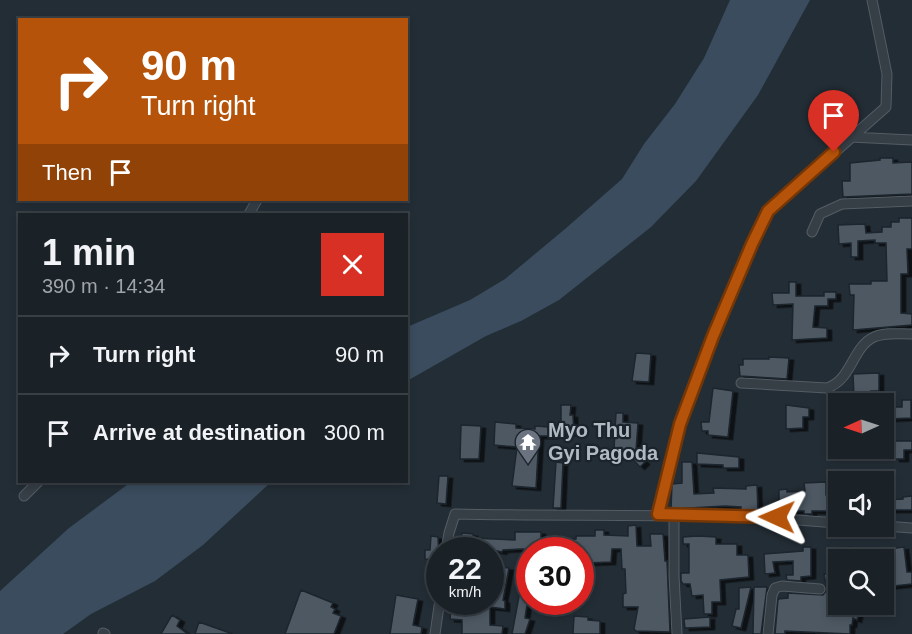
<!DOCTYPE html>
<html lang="en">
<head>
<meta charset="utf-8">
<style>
	body { margin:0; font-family:Helvetica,sans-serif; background:#232a30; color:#f1f3f6; height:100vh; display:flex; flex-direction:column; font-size:22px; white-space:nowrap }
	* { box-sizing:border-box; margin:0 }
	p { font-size:20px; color:#9fa4a8 }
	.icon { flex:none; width:33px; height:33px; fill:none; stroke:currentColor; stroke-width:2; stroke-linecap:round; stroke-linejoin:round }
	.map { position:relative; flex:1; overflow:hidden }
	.side { position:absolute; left:18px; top:213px; width:390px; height:270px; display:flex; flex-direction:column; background:#1a2228; border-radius:0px; box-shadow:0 3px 9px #0003,0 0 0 2px #383f45 }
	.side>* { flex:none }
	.guide { position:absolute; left:18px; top:18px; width:390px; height:183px; border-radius:0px; box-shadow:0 3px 9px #0003,0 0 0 2px #383f45; background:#b45309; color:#fff; overflow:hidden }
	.needle { width:39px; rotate:267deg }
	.tools { position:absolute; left:828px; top:393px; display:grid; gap:12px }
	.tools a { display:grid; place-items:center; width:66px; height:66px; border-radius:0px; background:#1a2228; box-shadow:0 3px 9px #0003,0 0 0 2px #383f45; font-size:30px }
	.speed { position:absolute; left:426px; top:537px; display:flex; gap:12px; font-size:30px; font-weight:700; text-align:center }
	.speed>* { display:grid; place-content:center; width:78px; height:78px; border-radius:50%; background:#1a2228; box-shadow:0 3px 9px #0003,0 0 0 2px #383f45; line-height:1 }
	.speed small { font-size:15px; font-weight:400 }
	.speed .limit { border:9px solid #d22; background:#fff; color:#111 }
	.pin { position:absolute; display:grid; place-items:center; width:51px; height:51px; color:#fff; margin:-62px -26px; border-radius:50% 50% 50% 0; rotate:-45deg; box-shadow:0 0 6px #0007 }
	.pin .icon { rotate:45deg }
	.me { position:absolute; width:66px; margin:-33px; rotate:271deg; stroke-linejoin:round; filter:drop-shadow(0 0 4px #0008) }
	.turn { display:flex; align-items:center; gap:21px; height:126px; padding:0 24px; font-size:27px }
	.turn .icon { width:78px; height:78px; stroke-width:2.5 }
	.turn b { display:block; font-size:42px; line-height:51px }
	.then { display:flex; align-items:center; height:57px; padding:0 24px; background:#0003; gap:12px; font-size:22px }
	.round { display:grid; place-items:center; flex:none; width:63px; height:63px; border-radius:0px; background:#232a30 }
	.headline { display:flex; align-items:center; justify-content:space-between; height:102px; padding:0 24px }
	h1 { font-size:36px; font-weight:600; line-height:45px }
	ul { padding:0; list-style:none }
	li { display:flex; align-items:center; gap:18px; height:78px; padding:0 24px; border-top:2px solid #383f45 }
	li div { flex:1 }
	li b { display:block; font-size:22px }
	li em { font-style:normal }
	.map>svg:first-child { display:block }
	.water { fill:#3a4c5d }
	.building { fill:#4e5964; stroke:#1d252d; stroke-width:1.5; filter:url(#shadow) }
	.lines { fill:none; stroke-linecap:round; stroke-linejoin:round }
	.street-casing { stroke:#545c64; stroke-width:11 }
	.street { stroke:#363e46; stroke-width:9 }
	.route-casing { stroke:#753606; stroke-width:15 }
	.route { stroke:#b45309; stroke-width:10 }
	.labels { text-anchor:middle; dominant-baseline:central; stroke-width:4.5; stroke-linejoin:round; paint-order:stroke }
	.poi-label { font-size:20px; font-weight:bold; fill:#b1b9c3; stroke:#1b232b; text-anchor:start }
</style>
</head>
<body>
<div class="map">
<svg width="912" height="634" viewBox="0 0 912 634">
	<defs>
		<filter id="shadow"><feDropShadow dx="4.5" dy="2.5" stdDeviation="0" flood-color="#0009"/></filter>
	</defs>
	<rect width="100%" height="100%" fill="#232d35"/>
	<path class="water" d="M730 0H810L758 95 696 181 651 227 559 300 521 321 486 336 407 381V327L470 300 505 279 565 229 622 179 644 144 675 104 704 58Z
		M131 482H271L203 545 155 581 91 614 63 634H0V591L69 528Z"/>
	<path class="building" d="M880 158H893V163L912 162V194L843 197 842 181H850V163L880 160Z
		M899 218H912V249H907L908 274H901V313L912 314V325L853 330 854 295H850L849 284H871V281H887L886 243H875V240L858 241V257H851V243L839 244 838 225 865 224 866 233 882 232V227H891V222H899Z
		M789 282H796V296H824V292H836V299H828V306H815L813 327 827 328V338L792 340 793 304 773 305 772 293H789Z
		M636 353 651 354 649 382 632 381Z
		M769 357 789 358 787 379 740 376 739 365H743V359H769Z
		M879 373V391H871L872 404H849V396H854L853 374Z
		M713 388 733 391 728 437 708 435V431H702L701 422H709Z
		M902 400H911V418L888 419 887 407H902Z
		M561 405H571L570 415H573L574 433H561Z
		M786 405 809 408V417H803V428L786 429Z
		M616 413H623V422L638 423 636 451H641V458L645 462 640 467 628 454 625 456 620 449H614Z
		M495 422 516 424V428L535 429V426L548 427V430H555L554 436H539L536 488 512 486 517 447 494 445Z
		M461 425 481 426 479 459H460Z
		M892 441H912V450H904V459H895V456H892Z
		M697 453 739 457V468H723V465L697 464Z
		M556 462 563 463 561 508H553Z
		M682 462H692L694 494 714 493 713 488 746 489V486L757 485 758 511H741V507L725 506 671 509 672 484 682 483Z
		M439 476H448L446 504 437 503Z
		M826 482V495L836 494 837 511H812V514H804V511H779V490L787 489V492L805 491 804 483Z
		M912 496V510H884V500L903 499V497Z
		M636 525 637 546H651L650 534H663L665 561H667L670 632 636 631 634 629 638 607H623V594L626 593 625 569H622L621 549H612L611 562 587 563V558H580V550L521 549 503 550 502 552 484 548V545L461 543 462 533 473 534V538L515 540V532H541V540L549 541 576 539V536H595V530H604V535L628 536V526Z
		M431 536 438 537 439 560 425 559V550H430Z
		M698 536 716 537V544H737V555H748L749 577 720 580 721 602H712V614H704L703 595 692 596 690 584H683L681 581V573H689V544H683V537Z
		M803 547H811V576L801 577V581L787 580 786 575H793V561L773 562 775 573 765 574 764 554 803 551Z
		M852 547V549L861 548 862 553 881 552V550L904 547 907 572H912V584L884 587V560H838V587L835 589 838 604H861L857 620 853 618 852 625H850V634L785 631V634H775L778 599 788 598V593L823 595 827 590 824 574H829L830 549Z
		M526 559H530V585L525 618 530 619 525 634H512Z
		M490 566 509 568 503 600 505 601V609L490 607Z
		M751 587 741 628 732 626 736 609H739V588Z
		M754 587H767L761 634H753Z
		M301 590 333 603 331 607 335 609 333 613 341 616 334 634H285Z
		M396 595 418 599 413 625 422 627 421 634H390Z
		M454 602 490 603V625L503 626 502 634H462V620L450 619 451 608H454Z
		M172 615 180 620 177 626 188 634H161Z
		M574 616 588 617V620L600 621V634H573Z
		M710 617V627L685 628 684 619Z
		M199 622 230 633 229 634H195Z"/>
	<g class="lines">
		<g class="street-casing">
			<path id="street" d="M850 137 912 140
				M249 214 257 200
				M812 232 820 214 842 204 912 201
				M741 383 827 388C852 380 852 347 874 337 885 332 900 334 912 334
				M24 496 38 482
				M658 514 680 424 745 260 768 211 886 107 887 74 872 0
				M674 515V576L677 634
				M884 526 912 528
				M446 550 449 533 455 514C583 517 711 512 838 523
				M103 633 105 634
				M435 634 440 599
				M768 634 772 595 775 588 782 586 820 589"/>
		</g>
		<use href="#street" class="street"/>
	</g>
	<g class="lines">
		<g class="route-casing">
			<path id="route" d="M777 517 658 514 680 424 713 336 752 244 768 211 834 152"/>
		</g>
		<use href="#route" class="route"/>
	</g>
	<defs>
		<g id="temple-pin" transform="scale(1.35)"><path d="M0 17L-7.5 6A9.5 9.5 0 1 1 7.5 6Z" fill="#6b7280" stroke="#1b232b"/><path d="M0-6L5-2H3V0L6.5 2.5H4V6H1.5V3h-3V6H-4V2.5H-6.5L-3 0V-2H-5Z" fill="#fff"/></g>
	</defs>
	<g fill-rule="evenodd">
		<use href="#temple-pin" x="528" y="442"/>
	</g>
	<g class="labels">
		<g class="poi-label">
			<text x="548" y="430">Myo Thu<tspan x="548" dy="23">Gyi Pagoda</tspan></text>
		</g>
	</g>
</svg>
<div class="tools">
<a><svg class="needle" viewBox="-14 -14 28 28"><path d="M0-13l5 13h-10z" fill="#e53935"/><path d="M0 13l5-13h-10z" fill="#9fa4a8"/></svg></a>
<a><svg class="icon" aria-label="sound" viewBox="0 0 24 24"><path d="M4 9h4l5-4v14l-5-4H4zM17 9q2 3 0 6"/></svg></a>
<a><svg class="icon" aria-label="search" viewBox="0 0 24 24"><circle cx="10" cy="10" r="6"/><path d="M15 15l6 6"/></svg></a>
</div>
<div class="speed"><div>22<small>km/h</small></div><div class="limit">30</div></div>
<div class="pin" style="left:834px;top:152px;background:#d93025"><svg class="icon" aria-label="arrive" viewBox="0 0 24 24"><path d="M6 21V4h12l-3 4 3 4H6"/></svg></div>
<svg class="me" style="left:777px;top:517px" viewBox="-20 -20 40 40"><path d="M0-17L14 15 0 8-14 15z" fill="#b45309" stroke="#fff" stroke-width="4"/></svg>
<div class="guide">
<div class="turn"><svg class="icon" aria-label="right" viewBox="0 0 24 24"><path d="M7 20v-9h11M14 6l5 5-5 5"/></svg><div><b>90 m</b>Turn right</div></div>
<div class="then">Then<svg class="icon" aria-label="arrive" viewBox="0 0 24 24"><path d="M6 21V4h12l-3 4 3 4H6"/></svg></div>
</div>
<section class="side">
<div class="headline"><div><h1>1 min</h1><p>390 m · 14:34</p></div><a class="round" style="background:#d93025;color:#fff"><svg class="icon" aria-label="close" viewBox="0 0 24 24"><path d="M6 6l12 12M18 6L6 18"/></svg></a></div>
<ul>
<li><svg class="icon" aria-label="right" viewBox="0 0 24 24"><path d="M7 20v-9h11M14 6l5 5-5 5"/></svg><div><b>Turn right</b></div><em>90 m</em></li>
<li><svg class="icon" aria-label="arrive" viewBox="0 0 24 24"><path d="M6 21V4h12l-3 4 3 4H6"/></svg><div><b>Arrive at destination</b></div><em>300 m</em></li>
</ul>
</section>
</div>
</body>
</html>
